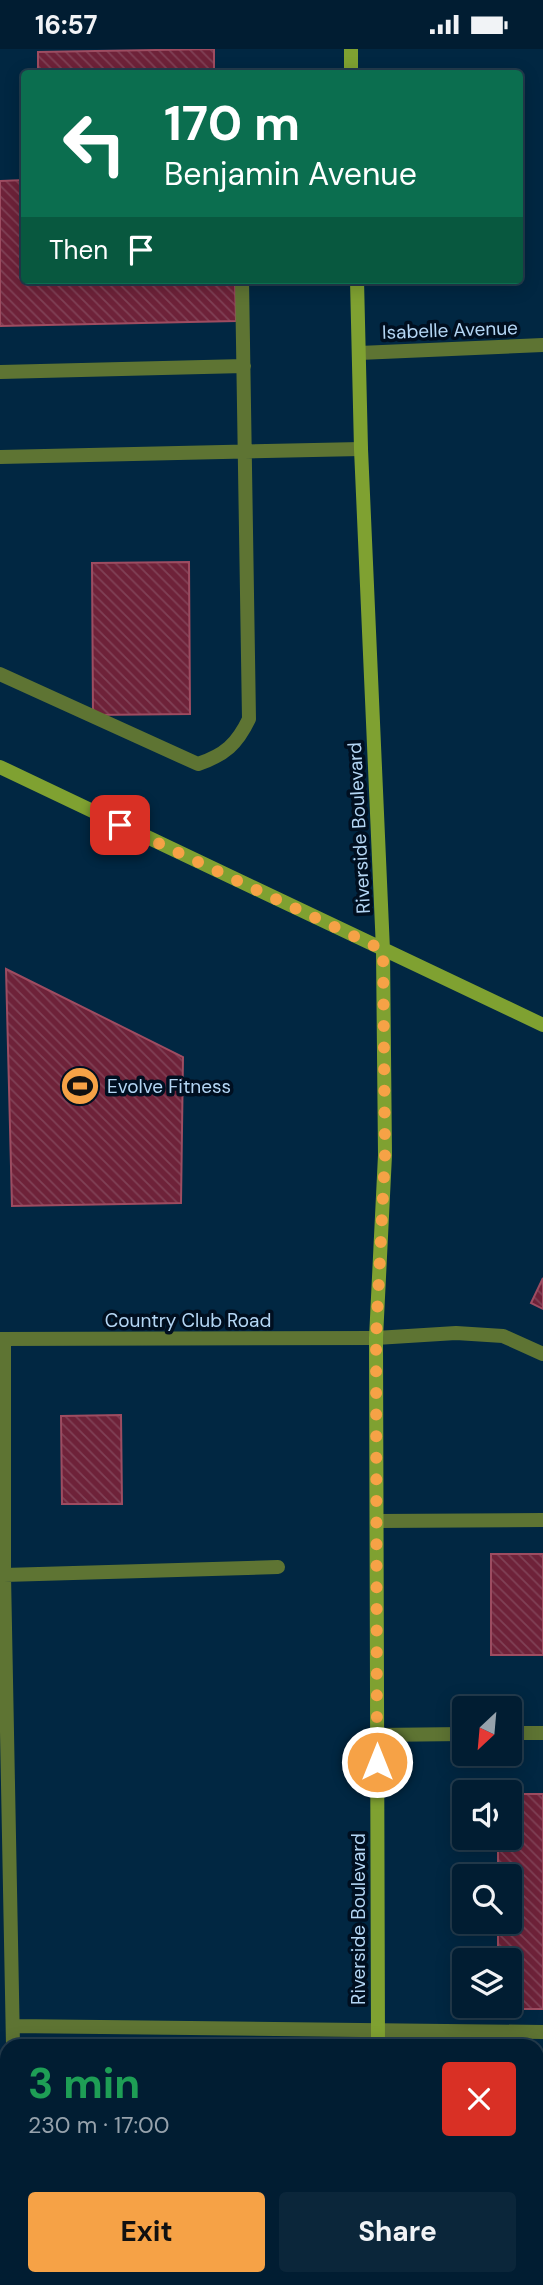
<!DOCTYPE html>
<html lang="en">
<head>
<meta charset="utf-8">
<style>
	body { margin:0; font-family:"DM Sans",sans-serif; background:#0b263a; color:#f1f3f6; height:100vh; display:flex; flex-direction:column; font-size:26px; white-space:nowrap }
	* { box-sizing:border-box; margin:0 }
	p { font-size:23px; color:#96a2ac }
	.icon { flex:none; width:38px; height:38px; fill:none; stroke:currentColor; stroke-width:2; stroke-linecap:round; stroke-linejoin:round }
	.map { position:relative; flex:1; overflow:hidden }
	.side { position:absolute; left:0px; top:1990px; width:544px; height:247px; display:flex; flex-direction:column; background:#011d32; border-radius:21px 21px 0 0; box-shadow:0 4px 18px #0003,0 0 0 2px #233b4d }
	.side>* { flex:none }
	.top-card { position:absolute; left:21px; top:21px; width:502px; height:214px; border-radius:7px; box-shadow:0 4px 18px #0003,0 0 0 2px #233b4d; background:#0b6e4f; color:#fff; overflow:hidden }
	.needle { width:46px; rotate:206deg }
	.buttons { position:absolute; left:452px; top:1647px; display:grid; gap:14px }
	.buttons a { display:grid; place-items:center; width:70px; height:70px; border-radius:7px; background:#011d32; box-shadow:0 4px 18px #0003,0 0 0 2px #233b4d; font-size:35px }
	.pin { position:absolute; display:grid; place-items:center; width:60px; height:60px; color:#fff; margin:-30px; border-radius:14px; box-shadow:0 4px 10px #0006 }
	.me { position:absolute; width:77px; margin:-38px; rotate:0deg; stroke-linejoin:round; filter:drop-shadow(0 0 5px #0008) }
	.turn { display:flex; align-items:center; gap:24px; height:147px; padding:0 28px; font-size:32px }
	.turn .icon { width:91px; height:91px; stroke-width:2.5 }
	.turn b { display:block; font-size:49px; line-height:60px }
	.then { display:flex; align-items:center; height:66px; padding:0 28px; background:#0003; gap:14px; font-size:26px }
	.round { display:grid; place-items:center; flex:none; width:74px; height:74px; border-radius:7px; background:#0b263a }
	.overview { display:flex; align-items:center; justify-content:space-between; height:119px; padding:0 28px }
	h1 { font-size:42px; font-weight:700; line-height:52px; color:#1e9e55 }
	.button { display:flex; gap:14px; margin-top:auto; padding:14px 28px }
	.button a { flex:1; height:80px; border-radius:7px; background:#f6a246; color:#111; font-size:28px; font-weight:700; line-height:80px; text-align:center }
	.button a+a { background:#0b263a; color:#f1f3f6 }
	.status { display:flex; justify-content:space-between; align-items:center; height:49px; padding:0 35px; background:#011d32; direction:ltr }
	.status svg { height:19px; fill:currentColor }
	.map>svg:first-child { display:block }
	.building { fill:url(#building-back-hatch); stroke:#9d4c61; stroke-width:2 }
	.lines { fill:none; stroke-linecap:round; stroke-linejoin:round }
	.lane { stroke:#5e7433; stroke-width:14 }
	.street { stroke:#5e7433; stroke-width:14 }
	.secondary { stroke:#7fa131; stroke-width:14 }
	.route { stroke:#f6a246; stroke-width:12; stroke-dasharray:0 21.6 }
	.labels { text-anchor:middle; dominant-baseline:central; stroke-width:7; stroke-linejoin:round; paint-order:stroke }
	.street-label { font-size:19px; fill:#b4d6f4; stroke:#000f20 }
	.poi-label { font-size:19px; fill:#b4d6f4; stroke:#000f20; text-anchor:start }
</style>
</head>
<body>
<div class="status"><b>16:57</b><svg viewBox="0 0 49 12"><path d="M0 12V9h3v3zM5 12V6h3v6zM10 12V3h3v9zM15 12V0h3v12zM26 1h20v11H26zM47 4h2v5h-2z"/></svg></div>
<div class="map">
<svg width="543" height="2236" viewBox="0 0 543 2236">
	<defs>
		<pattern id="building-back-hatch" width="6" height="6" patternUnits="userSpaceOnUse" patternTransform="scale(1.75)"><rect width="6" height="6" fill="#6e2239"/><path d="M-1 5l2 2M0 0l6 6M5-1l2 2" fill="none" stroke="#804156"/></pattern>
	</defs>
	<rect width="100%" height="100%" fill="#012742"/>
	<path class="building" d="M214 0V24H38V3Z
		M24 131V231H235L236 272 0 277V132Z
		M189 513 190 665 93 666 92 514Z
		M6 920 183 1008 181 1154 12 1157Z
		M543 1229V1260L531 1254Z
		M121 1366 122 1455H62L61 1367Z
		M491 1505H543V1606H491Z
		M509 1745H543V1960H498V1956H509V1911H498V1872H509V1827H498V1788H509Z
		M38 2230H180V2236H38Z"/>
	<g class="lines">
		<path class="lane" d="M0 323 244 317
			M0 408 361 400
			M0 625 198 715C225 706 237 695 249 670L242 231
			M376 1289 456 1284 503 1287 543 1305
			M4 1290V1526L13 1997
			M377 1472 543 1471
			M4 1526 278 1518
			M13 1977 543 1983"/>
		<path class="street" d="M359 304 543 296
			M0 1290 376 1289
			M509 1684H543
			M377 1686 464 1685"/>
		<path class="secondary" d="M351 0V24
			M357 231 361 400 383 901 385 1106 376 1289 378 1997
			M0 718 543 976
			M380 2230 381 2236"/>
	</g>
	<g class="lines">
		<path class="route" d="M120 776 383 901 385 1106 376 1289 377 1713"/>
	</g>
	<defs>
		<g id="stadium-disc" transform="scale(2.0125)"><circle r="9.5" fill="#f6a246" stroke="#000f20"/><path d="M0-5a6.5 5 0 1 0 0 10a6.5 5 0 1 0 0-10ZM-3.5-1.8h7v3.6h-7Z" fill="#111"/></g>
	</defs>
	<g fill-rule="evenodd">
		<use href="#stadium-disc" x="80" y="1037"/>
	</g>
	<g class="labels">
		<g class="street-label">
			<text transform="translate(450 281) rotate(-2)">Isabelle Avenue</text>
			<text transform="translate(359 779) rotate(-93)">Riverside Boulevard</text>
			<text x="188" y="1271">Country Club Road</text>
			<text transform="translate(358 1870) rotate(-90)">Riverside Boulevard</text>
		</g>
		<g class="poi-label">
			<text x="107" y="1037">Evolve Fitness</text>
		</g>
	</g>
</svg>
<div class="buttons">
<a><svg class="needle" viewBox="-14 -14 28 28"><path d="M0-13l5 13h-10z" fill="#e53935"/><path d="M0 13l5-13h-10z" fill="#96a2ac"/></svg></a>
<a><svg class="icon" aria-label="sound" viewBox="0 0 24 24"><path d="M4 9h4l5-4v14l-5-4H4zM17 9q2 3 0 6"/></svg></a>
<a><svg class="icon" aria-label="search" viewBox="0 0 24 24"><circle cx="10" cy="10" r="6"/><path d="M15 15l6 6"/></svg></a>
<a><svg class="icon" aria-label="layers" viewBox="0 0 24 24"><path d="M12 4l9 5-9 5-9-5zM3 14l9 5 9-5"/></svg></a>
</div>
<div class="pin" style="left:120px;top:776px;background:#d93025"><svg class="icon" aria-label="arrive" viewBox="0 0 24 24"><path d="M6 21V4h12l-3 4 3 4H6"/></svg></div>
<svg class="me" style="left:377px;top:1713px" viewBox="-20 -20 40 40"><circle r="17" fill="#f6a246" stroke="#fff" stroke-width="3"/><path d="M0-11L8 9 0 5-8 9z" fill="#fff"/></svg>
<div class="top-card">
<div class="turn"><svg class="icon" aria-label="left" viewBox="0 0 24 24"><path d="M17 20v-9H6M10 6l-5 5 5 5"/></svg><div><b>170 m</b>Benjamin Avenue</div></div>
<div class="then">Then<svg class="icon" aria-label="arrive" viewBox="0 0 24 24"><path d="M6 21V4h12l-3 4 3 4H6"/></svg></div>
</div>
<section class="side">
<div class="overview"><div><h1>3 min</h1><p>230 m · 17:00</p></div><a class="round" style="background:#d93025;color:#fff"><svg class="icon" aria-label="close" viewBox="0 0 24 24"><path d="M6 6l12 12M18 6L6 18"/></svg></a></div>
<div class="button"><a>Exit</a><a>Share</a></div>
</section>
</div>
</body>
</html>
